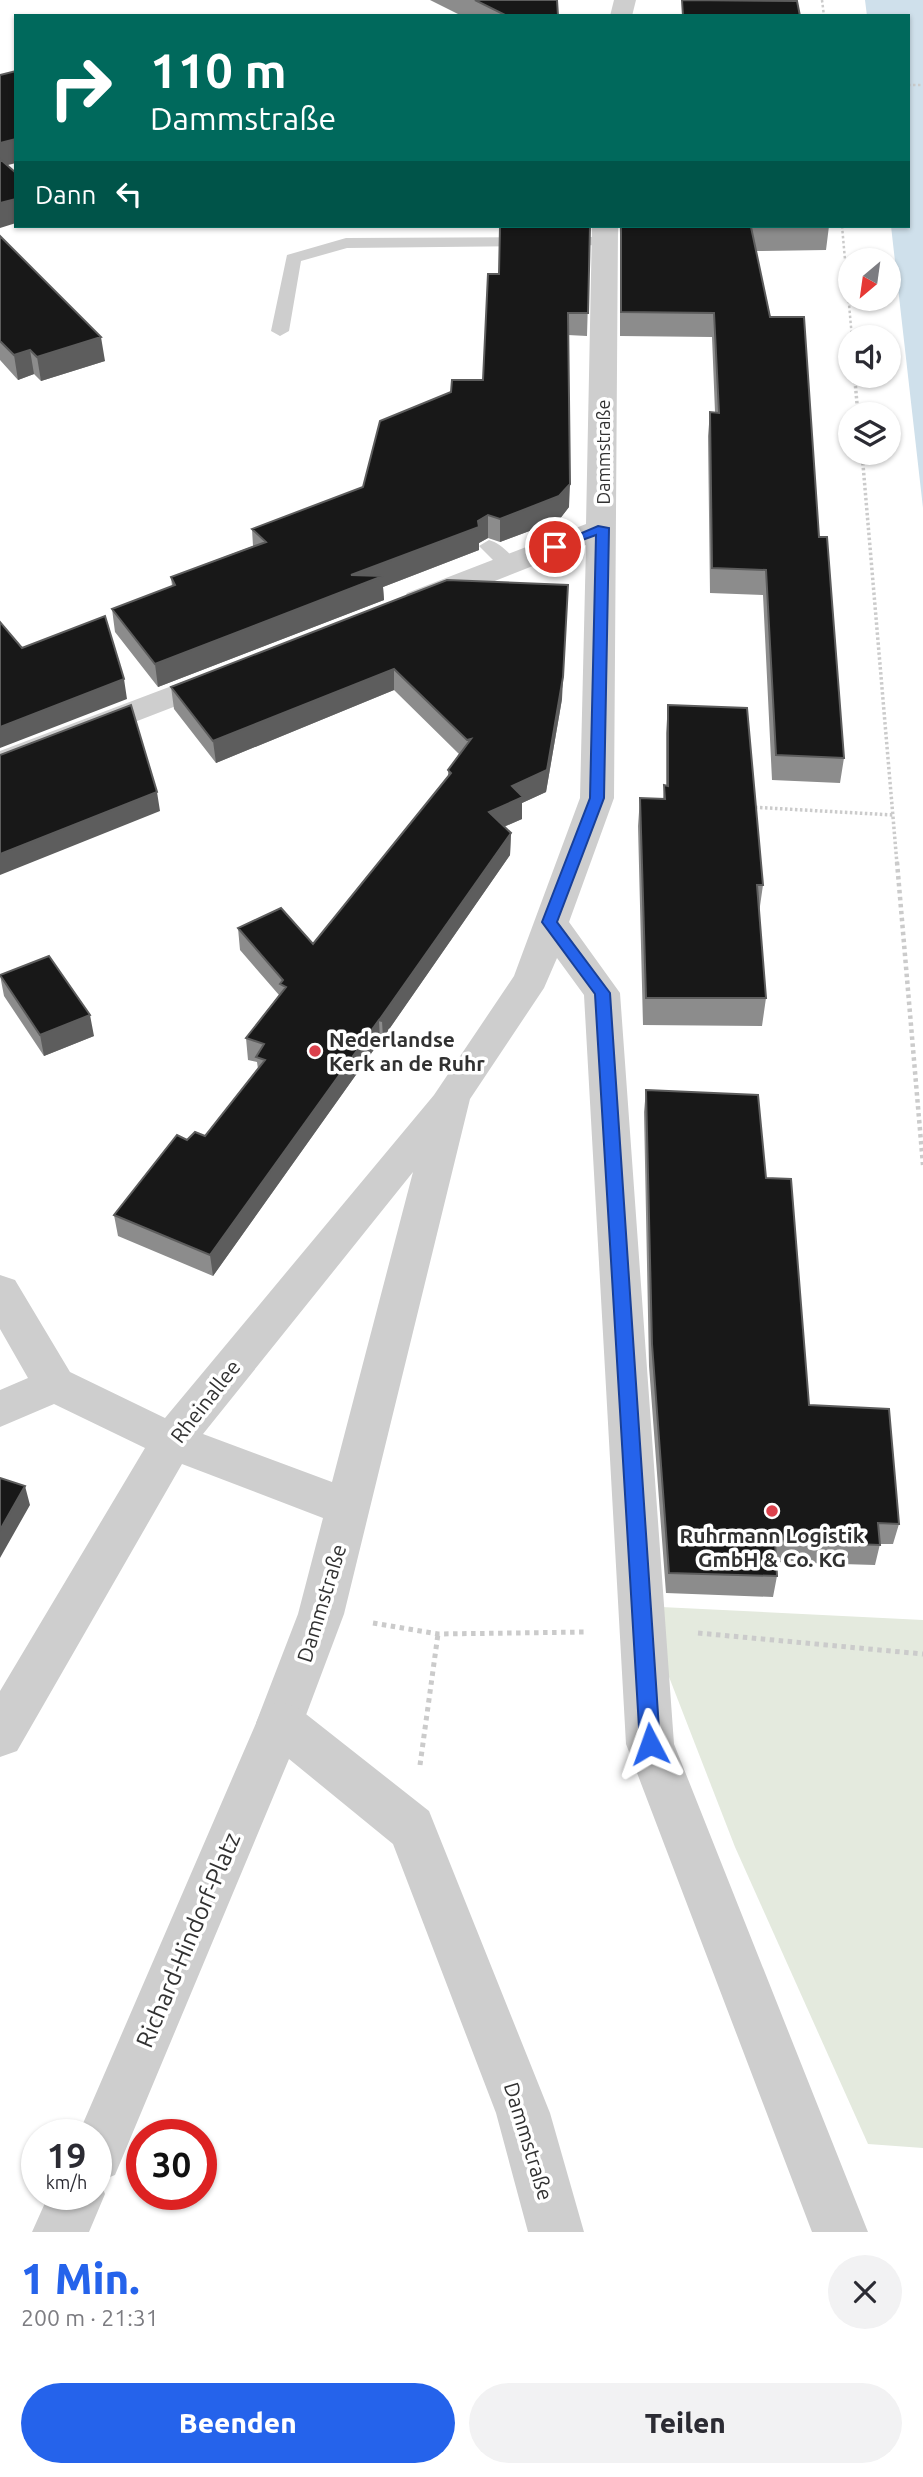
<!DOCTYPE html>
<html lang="de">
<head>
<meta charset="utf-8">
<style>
	body { margin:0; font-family:Ubuntu,sans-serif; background:#f2f2f3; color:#2b2b33; height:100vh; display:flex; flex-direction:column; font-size:26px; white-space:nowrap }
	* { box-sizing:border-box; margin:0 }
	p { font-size:23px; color:#7c7c81 }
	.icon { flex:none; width:38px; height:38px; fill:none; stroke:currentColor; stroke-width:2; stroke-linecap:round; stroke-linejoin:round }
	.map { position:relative; height:2232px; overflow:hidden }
	.panel { display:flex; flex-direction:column; background:#fff; flex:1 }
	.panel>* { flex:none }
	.top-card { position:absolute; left:14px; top:14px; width:896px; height:214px; border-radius:0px; box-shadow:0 2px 5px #0004; background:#00695c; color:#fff; overflow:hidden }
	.needle { width:46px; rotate:209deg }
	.fabs { position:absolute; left:838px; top:248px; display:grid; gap:14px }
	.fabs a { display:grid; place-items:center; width:63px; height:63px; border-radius:50%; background:#fff; box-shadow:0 2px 5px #0004; font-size:35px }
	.speed { position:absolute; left:21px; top:2119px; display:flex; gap:14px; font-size:35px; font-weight:700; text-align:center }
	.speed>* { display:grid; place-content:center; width:91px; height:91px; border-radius:50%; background:#fff; box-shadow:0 2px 5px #0004; line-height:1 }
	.speed small { font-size:18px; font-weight:400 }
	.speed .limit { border:10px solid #d22; background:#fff; color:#111 }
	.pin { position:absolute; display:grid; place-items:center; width:60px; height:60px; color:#fff; margin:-30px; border:4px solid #fff; border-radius:50%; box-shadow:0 2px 7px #0007 }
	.me { position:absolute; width:77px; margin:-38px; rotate:356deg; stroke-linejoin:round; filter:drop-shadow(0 0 5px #0008) }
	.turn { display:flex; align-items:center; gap:24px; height:147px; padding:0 21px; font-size:32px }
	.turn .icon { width:91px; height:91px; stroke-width:2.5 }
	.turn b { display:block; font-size:49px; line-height:60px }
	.then { display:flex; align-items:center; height:66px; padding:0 21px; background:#0003; gap:14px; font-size:26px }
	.round { display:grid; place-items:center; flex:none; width:74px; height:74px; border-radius:37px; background:#f2f2f3 }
	.headline { display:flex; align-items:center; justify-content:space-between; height:119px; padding:0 21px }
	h1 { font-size:42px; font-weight:800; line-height:52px; color:#2563eb }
	.button { display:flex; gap:14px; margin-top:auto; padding:14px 21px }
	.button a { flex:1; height:80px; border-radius:42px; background:#2563eb; color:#fff; font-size:28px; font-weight:800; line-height:80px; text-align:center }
	.button a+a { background:#f2f2f3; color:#2b2b33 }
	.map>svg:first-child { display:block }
	.green { fill:#e4eade }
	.water { fill:#cfe0eb }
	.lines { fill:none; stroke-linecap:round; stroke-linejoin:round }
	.path-far3 { stroke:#cbcbcb; stroke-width:2.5; stroke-dasharray:2.5 2.5; stroke-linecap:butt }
	.path-far2 { stroke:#cbcbcb; stroke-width:3.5; stroke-dasharray:2.5 2.5; stroke-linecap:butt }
	.path-far1 { stroke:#cbcbcb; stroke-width:4.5; stroke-dasharray:3.5 3.5; stroke-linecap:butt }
	.path { stroke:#cbcbcb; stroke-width:5; stroke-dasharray:4.5 4.5; stroke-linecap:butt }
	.service { fill:#cecece; fill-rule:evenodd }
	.minor { fill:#cecece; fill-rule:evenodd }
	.tertiary { fill:#cecece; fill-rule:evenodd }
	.wall { fill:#8c8c8c }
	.shaded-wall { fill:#5d5d5d }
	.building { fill:#181818; stroke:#5d5d5d; stroke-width:2 }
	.route { fill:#2563eb; stroke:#184099; stroke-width:2 }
	.poi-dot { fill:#db414c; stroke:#fff; stroke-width:2.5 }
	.labels { text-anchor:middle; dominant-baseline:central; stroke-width:7; stroke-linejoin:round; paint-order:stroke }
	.far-street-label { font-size:18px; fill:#313131; stroke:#fff }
	.poi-label { font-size:21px; font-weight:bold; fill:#313131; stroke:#fff; text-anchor:start }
	.street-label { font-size:21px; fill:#313131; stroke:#fff }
	.near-street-label { font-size:24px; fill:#313131; stroke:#fff }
</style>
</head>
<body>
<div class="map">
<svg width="923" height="2232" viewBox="0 0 923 2232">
	<rect width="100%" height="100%" fill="#fff"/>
	<path class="green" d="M661 1607 923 1620V2148L868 2144 735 1847 664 1664Z"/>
	<path class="water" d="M865 0H923V508L891 226H908V16H867Z"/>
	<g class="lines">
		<path class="path-far3" d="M822 0 824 16
			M908 85H923
			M842 226 852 338
			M855 376 856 383"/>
		<path class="path-far2" d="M855 381 858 415
			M862 453 897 864
			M750 807 893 815"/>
		<path class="path-far1" d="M897 862 923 1165"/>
		<path class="path" d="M373 1623 438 1634 588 1632
			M698 1633 923 1654
			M420 1765 438 1634"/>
		<path class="service" d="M605 237 611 239V245L347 248 301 261 289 331 280 336 271 331 287 255 346 238Z
			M489 540C500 543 512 555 519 565L516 569H502L479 546Z"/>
		<path class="minor" d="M614 0H636L632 16H610Z
			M592 226H618L614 798 569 922 620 993 674 1744 868 2232H812L626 1744 584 995 557 958 544 988 470 1099 344 1614 297 1739 280 1745 263 1739 256 1723 298 1614 323 1518 182 1464 17 1751 0 1757V1691L145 1448 54 1404 0 1427V1390L28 1378 0 1329V1275L15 1280 70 1372 165 1418 434 1095 514 976 580 798 586 545 429 607 418 609 407 607 403 600 407 593 586 524ZM413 1172 332 1482 203 1434Z
			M222 667 233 670 238 677 233 684 0 774V751Z"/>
		<path class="tertiary" d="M280 1701 297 1707 429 1811 550 2113 584 2232H528L496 2113 393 1844 289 1759 115 2175 100 2181 105 2194 89 2232H32L49 2194H96V2135H78L263 1707Z"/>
	</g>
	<path class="wall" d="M430 0H557L558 16H462Z
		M500 226H591L590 232 587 336 568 335 569 507 559 520 500 542 488 538 479 543V550L383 587 384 600 158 687 115 632 112 609 172 586 171 577 253 546 252 529 363 487 483 380 499 274Z
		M620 226H829L826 250 756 251 819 537 844 758 840 783 772 780 763 595 710 593 708 436 710 412H715L712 337 620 336Z
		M0 236 105 361 41 381 34 374 18 380 0 360Z
		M447 580 562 699 546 792 522 803V819L504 827 511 833 510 855 383 1038V1043L380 1041 213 1276 118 1236 114 1215 187 1140 205 1136 258 1069 257 1062 248 1060 246 1038 279 995 240 950 238 928 313 944 448 777V770L459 754 394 690 216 763 174 709 171 687Z
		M668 705 763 885 759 913 766 998 762 1026 643 1025 638 826 640 798 663 799 664 785H666V733Z
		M0 975 94 1036 44 1056 4 996Z
		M646 1090 766 1178 809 1405 899 1524 893 1544H880L875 1565 776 1562 777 1576 773 1597 666 1593 649 1366 644 1112Z"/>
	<path class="shaded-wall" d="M16 139V163L0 167V143Z
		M16 199V223L0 228V203Z
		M101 337 105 361 41 381 37 357Z
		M30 350 34 374 18 380 14 355Z
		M570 484 569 507 559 520 500 542V519Z
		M488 515V538L479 543V550L383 587 384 600 158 687 155 664 351 575 478 521Z
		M568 585 562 699 546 792 522 803V819L489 833V812L512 786Z
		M394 669V690L216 763 213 741Z
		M124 679 127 699 0 748V727Z
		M157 792 160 811 0 875V854Z
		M511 833 510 855 383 1038 382 1021 380 1019Z
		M90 1015 94 1036 44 1056 40 1035Z
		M379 1020 380 1041 213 1276 210 1255Z
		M25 1486 30 1505 0 1558V1530Z"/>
	<path class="building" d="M475 0H557L558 16H507Z
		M682 0 797 1 800 16H683Z
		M16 71V139L0 143V75Z
		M0 159 16 173V199L0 203Z
		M590 226 588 313H568L570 484 559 496 500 519 488 515 478 521 479 527 351 575 383 576 155 664 112 609 175 585 171 577 266 542 252 529 363 487 380 421 451 392 452 380H483L488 274H499L500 227Z
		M621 226H829V227H751L770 317H804L819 537H827L844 758 776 755 766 570 712 568 710 412 719 413 714 313 621 312Z
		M0 236 101 337 37 357 30 350 14 355 0 341Z
		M447 580 568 585 563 677 547 770 512 786 523 797 489 812 511 833 380 1019 382 1021 379 1020 210 1255 114 1215 177 1135 187 1140 195 1132 205 1136 265 1060 256 1057 264 1044 246 1038 286 987 280 984 283 980 238 928 281 908 313 944 451 773 448 770 471 739 467 740 394 669 213 741 171 687Z
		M105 616 124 679 0 727V622L22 648Z
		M131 705 157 792 0 854V755Z
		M668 705 747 708 763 885H757L766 998H646L640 798 665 799 664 785 668 786Z
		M49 956 90 1015 40 1035 0 975Z
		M646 1090 758 1095 766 1178 791 1179 809 1405 889 1409 899 1524 878 1523 880 1545 775 1541 777 1576 669 1573 652 1344Z
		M0 1478 25 1486 0 1530Z"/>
	<path class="route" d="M598 526 609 528 604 798 557 922 610 993 660 1744 657 1750 650 1753 643 1750 640 1744 595 994 542 922 590 798 596 535 555 550 549 547Z"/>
	<g class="poi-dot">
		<circle cx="315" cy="1051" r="7"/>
		<circle cx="772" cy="1511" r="7"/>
	</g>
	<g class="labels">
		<g class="far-street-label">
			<text transform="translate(603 452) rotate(-90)">Dammstraße</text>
		</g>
		<g class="poi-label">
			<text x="329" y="1039">Nederlandse<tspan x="329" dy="24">Kerk an de Ruhr</tspan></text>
			<text x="772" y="1535" text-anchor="middle">Ruhrmann Logistik<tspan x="772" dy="24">GmbH &amp; Co. KG</tspan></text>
		</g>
		<g class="street-label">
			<text transform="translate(205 1401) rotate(-52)">Rheinallee</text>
			<text transform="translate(321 1603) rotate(-73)">Dammstraße</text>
			<text transform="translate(529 2141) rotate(73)">Dammstraße</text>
		</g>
		<g class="near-street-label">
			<text transform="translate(188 1940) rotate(-67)">Richard-Hindorf-Platz</text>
		</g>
	</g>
</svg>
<div class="fabs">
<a><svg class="needle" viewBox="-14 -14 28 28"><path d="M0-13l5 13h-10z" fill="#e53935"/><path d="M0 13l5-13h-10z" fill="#7c7c81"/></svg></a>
<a><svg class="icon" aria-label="sound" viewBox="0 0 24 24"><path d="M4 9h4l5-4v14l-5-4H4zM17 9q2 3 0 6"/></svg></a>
<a><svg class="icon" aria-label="layers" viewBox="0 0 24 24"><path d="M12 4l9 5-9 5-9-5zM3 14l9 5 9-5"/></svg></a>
</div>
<div class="speed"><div>19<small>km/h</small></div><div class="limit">30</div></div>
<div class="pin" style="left:555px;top:547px;background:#d93025"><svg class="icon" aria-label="arrive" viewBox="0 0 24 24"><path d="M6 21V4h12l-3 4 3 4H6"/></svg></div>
<svg class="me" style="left:650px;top:1744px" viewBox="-20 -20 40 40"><path d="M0-17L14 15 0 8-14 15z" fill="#2563eb" stroke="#fff" stroke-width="4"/></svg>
<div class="top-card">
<div class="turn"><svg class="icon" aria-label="right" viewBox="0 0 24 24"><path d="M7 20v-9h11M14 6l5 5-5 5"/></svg><div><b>110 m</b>Dammstraße</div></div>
<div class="then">Dann<svg class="icon" aria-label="left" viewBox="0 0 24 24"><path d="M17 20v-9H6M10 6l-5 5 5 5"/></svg></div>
</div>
</div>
<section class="panel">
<div class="headline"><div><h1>1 Min.</h1><p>200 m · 21:31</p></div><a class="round"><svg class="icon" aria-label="close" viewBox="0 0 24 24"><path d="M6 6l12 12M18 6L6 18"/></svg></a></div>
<div class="button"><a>Beenden</a><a>Teilen</a></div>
</section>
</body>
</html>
